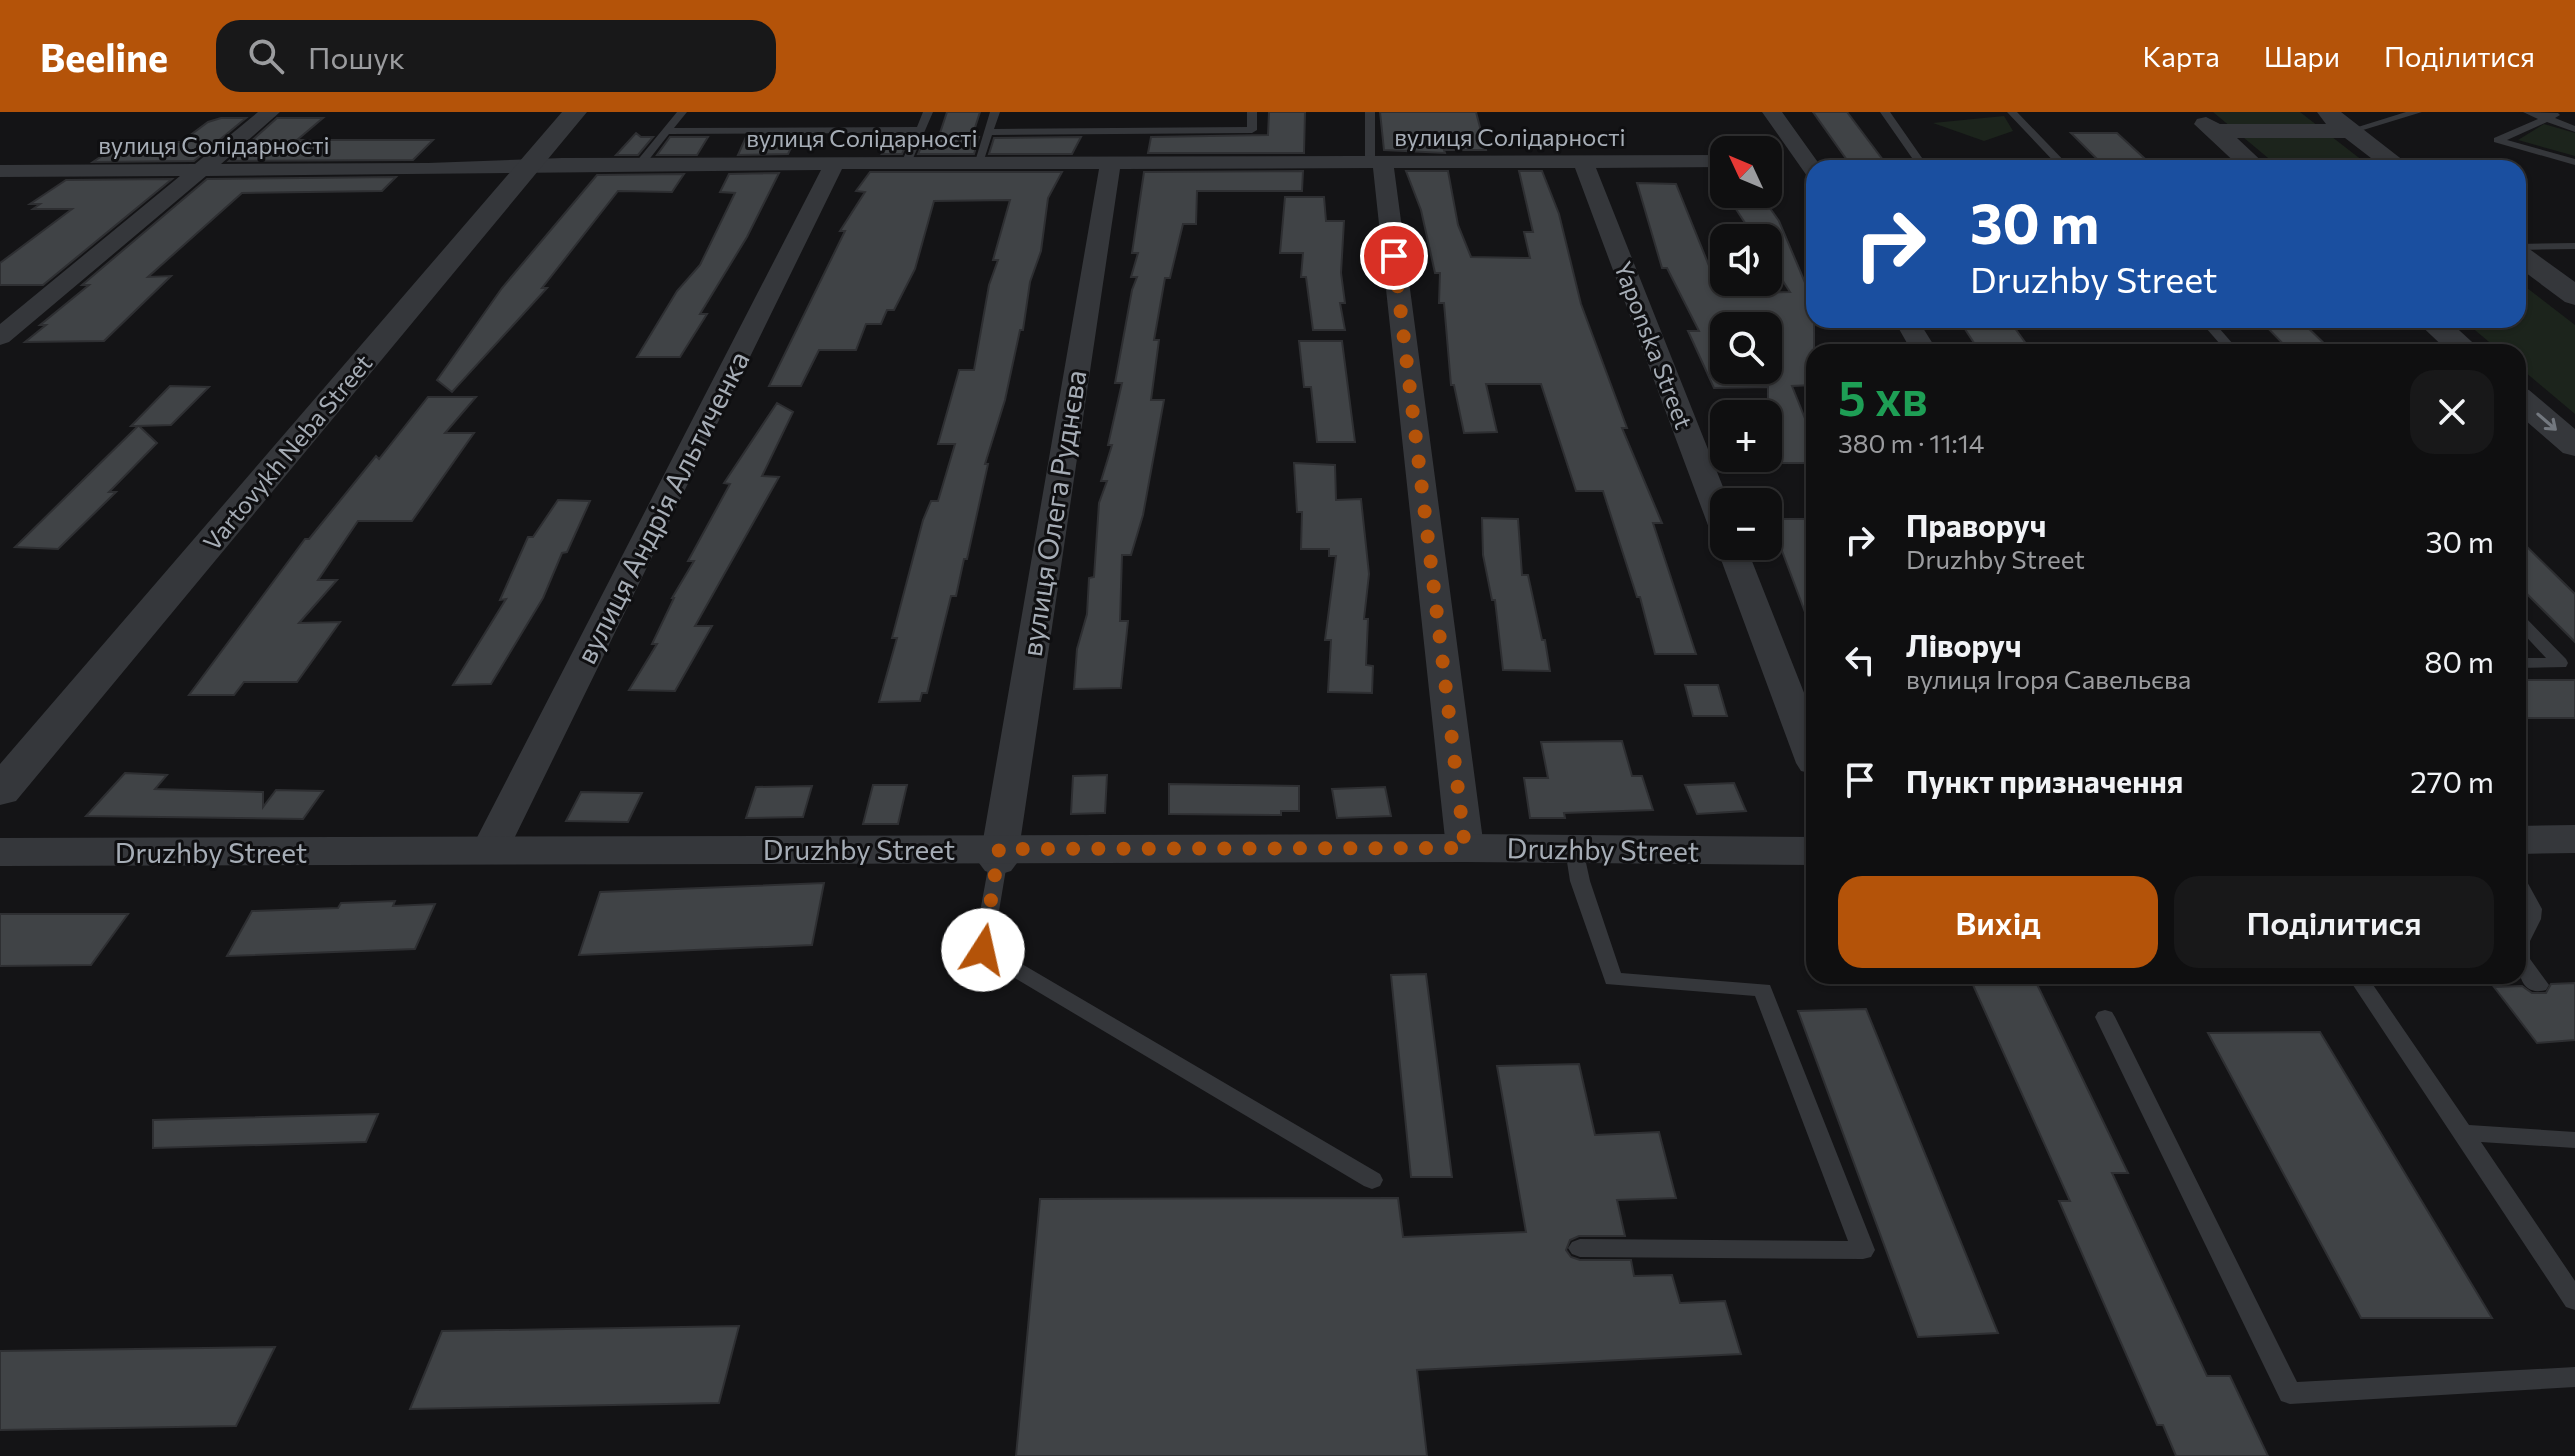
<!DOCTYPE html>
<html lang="uk">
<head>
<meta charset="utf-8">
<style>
	body { margin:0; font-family:Commissioner,sans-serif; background:#181819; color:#f1f3f6; height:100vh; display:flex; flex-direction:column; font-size:30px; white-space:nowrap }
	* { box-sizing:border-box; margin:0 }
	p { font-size:26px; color:#9b9c9f }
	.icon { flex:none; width:44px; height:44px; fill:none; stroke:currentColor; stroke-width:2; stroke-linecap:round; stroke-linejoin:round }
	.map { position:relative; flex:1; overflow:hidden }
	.panel { position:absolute; left:1806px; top:232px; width:720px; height:640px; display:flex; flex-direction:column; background:#0f0f10; border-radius:24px; box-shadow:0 2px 6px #0004,0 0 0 2px #2f2f30 }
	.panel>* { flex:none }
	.hud { position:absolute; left:1806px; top:48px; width:720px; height:168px; border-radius:24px; box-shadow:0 2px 6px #0004,0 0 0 2px #2f2f30; background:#1a4fa0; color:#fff; overflow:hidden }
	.needle { width:52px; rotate:314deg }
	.controls { position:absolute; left:1710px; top:24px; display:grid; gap:16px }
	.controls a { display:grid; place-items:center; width:72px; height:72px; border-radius:16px; background:#0f0f10; box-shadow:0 2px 6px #0004,0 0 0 2px #2f2f30; font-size:40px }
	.pin { position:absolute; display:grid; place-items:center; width:68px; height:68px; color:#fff; margin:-34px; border:4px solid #fff; border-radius:50%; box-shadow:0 2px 8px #0007 }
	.me { position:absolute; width:88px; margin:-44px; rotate:10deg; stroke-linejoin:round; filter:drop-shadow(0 0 6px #0008) }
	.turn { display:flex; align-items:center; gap:28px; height:168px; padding:0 32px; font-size:36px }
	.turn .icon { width:104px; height:104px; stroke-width:2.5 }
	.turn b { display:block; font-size:56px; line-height:68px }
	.round { display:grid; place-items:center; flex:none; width:84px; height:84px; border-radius:24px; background:#181819 }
	.head { display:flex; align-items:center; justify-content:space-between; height:136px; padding:0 32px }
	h1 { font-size:48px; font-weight:600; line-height:60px; color:#1e9e55 }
	.cta { display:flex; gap:16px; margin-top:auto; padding:16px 32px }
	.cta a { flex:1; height:92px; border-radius:24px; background:#b45309; color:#fff; font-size:32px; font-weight:600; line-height:92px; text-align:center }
	.cta a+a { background:#181819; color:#f1f3f6 }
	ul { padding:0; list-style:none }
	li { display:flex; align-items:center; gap:24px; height:120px; padding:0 32px }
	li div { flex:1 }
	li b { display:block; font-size:30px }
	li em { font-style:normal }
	header { display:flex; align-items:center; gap:48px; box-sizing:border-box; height:112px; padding:0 40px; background:#b45309; color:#fff }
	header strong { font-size:38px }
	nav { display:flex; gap:44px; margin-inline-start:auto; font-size:28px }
	.search { width:560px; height:72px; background:#181819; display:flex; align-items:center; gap:20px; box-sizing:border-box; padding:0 28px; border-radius:24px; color:#9b9c9f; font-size:30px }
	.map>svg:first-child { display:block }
	.green { fill:#1c241c }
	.building { fill:#404346; stroke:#2e2f32; stroke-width:2; fill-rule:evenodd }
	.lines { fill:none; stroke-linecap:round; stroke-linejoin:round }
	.service { fill:#35373b; fill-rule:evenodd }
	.minor { fill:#35373b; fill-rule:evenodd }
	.tertiary { fill:#35373b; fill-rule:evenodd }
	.oneway { stroke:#73787f }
	.route { stroke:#b45309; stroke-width:14; stroke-dasharray:0 25.2 }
	.labels { text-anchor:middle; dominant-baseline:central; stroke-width:6; stroke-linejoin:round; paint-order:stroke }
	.far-street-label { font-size:24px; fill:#a6adb6; stroke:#0f0f11 }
	.street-label { font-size:28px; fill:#a6adb6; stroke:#0f0f11 }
</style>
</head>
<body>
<header>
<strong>Beeline</strong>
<div class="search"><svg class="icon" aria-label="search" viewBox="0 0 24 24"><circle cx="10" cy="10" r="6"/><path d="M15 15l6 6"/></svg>Пошук</div>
<nav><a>Карта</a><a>Шари</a><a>Поділитися</a></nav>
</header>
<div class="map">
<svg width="2575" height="1344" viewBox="0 0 2575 1344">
	<rect width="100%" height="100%" fill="#141416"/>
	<path class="green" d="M2213 0H2300L2372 56H2280Z
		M2004 4 2013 19 1984 29 1933 11Z
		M2544 12 2575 21V44L2518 28Z
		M2518 169 2575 213V302L2518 254V240H2501L2463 208H2518Z"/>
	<path class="building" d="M947 0H980L972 25H979L974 42H918L926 24H939Z
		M1269 0H1305L1304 41H1148L1151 25 1268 23Z
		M1380 0H1476L1486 38H1444L1445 41 1384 38Z
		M1813 0H1847L1883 48H1847Z
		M221 6H246L194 49 93 50 115 35 165 36 173 30H181L208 10Z
		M277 6H323L297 28H433L413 48 229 49Z
		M636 21 641 25H653L638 43H616Z
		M2071 21H2117L2155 56H2106Z
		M797 24 788 42 738 43 746 25Z
		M895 24H910L902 42H882Z
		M670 25H708L697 43H657Z
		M1081 25 1072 42H989L994 26Z
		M1303 59 1302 79H1197L1196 112H1183L1170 166H1165L1154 228H1159L1151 288H1164L1143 403 1131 443H1122L1120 509H1128L1121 576 1074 577 1077 537 1087 502 1089 466 1094 465 1099 391 1107 369H1101L1112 333H1108L1122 271H1115L1132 178 1137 165H1131L1138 141H1132L1144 60Z
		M1406 59H1448L1458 113 1471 145 1530 146 1524 120H1533L1519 59H1542L1559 102 1581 192 1627 316H1622L1662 411H1653L1696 542H1655L1640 485H1637L1603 379H1576L1541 272H1486L1497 320 1464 321 1454 273H1451L1444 191H1439L1440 161H1435L1421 98Z
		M870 60H1062L1048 86 1041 139 1030 170 1023 218H1020L1005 288 985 352H988L967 447H964L956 484H951L927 581H922L920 589 879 590 897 526H892L923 408 931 389H938L955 332H938L959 258H974L989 173 998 148H993L1010 88 934 89 915 157 894 198H887L881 212H866L856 238H819L801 274H769L845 119H840L865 80 856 79Z
		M779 61 747 125 700 202H707L680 245H637L677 179 700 153 735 81 720 80 729 62Z
		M684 62 672 80 618 79 542 176H547L452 280 437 268 502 176 597 63Z
		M396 65 382 79 242 81 148 165 171 164 104 229 25 230 46 213H40L89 173H82L207 67Z
		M172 67 43 173H0V151L72 97H33L40 92H30L66 68Z
		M1637 71 1676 72 1720 181 1790 180 1768 146V126H1755L1726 82H1760L1779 109 1809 180 1814 179V273L1792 274 1814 329V351H1768V275L1714 276 1688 219H1699L1667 156H1662ZM1724 214H1768V258H1724Z
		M1285 85H1324L1326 109H1344L1341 161 1345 191H1340L1345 218H1313L1306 165H1301L1303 141H1280Z
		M1959 208H2009L2032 240H1980Z
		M2260 208H2300L2333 240H2291Z
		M1299 229H1342L1355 330H1317L1311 275H1304Z
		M170 274 209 275 171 313 139 314 157 331 109 380H116L58 437 15 435 138 314H131Z
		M428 285H476L445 321H474L412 409H358L318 468H337L299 511 340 510 297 570H244L234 583H189L305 427H309L376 344 379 347Z
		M777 291 793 300 762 364 779 365 695 514H712L675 579 629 578 657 532H652L674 486H672L694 449H688L730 372 724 371Z
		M1294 351 1335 353 1336 388 1361 387 1369 462 1364 507H1368L1366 553 1373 554 1372 581 1328 580 1331 528H1325L1336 444H1329V437H1301L1302 400H1297Z
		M558 388 590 389 567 440 562 441 543 486 491 572 453 573 506 487 500 488 528 425H533Z
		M1482 406 1518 407 1522 463H1528L1542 528H1545L1550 559 1503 558 1495 488H1492L1483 443Z
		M1770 407H1814V516H1811Z
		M2518 426 2575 482V530L2518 473Z
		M2518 568H2575V606H2518Z
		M1685 573H1718L1727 604H1693Z
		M1622 629 1632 664H1642L1653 698 1564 701 1565 706H1530L1524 666H1548L1541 630Z
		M125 661 167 663 155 677 263 680V695L276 678 323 679 303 707 86 704Z
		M1107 663 1105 701 1071 702 1073 664Z
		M1734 671 1746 699 1697 702 1685 673Z
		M1169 672 1299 674V699H1281V703L1169 702Z
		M873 673H907L898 712H863Z
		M812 674 803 705 746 706 756 675Z
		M1385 675 1391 704 1337 706 1332 677Z
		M581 680 642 681 628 710 566 709Z
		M824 771 812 833 579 843 600 780Z
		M395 789 393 794 435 792 415 837 227 844 252 799 338 796 341 791Z
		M0 802H128L91 853 0 854Z
		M1426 862 1452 1065H1411L1391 863Z
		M1969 864H2033L2128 1061H2112L2207 1264H2230L2268 1344H2176L2163 1313H2157L2059 1089H2070Z
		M2575 871V928L2537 931 2494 875 2522 874 2532 881H2546L2551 872Z
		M1866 897 1998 1221 1918 1225 1798 899Z
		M2320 920 2492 1206H2361L2208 921Z
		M1579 952 1595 1023 1659 1020 1676 1086 1617 1088 1625 1124H1579L1570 1128 1566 1138 1571 1145 1580 1148H1631L1634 1164 1672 1163 1680 1191 1725 1189 1741 1242 1417 1258 1427 1344H1016L1040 1087 1398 1086 1403 1125 1526 1120 1497 954Z
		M378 1002 366 1030 153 1036V1008Z
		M739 1214 719 1291 410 1297 442 1219Z
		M275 1235 236 1314 0 1318V1239Z"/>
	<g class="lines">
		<path class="service" d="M677 0H687L674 16 917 15 923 0H933L911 51 906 54 901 51 915 21 669 22 644 54H636V50Z
			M990 0H1000L994 17 1247 15V0H1257V18L1252 21 992 23 983 51 974 53Z
			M1365 0H1375V51L1370 54 1365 51Z
			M1880 0H1890L1929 56H1919Z
			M2007 0H2017L2071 56H2060Z
			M2406 0H2422L2350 22 2345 19Z
			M2523 0 2558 1 2560 3 2555 6 2575 14V20L2547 10 2507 28 2575 47V53L2494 30V26L2538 7Z
			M2575 131V137L2518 138V132Z
			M2199 208H2212L2240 240H2227Z
			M2518 502 2524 504 2566 547 2568 551 2566 555 2518 556V546H2546L2518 516Z
			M1574 731 1583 737 1590 769 1621 861 1770 873 1875 1138 1871 1145 1863 1147 1580 1145 1572 1142 1568 1136 1572 1130 1580 1127 1848 1129 1755 884 1606 872 1570 769 1565 737Z
			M998 745 1007 751 993 835 1380 1062 1383 1068 1380 1074 1372 1077 1364 1074 976 843 973 838 989 751Z
			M2518 764 2525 766 2542 797 2541 807 2530 829V847L2549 873 2546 878C2505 889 2521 820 2522 802 2522 790 2518 777 2518 764Z
			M2347 864H2367L2469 1013 2575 1020V1036L2481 1030 2575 1169V1198L2566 1195Z
			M2105 898 2112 900 2115 905 2297 1270 2575 1255V1275L2290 1292 2281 1289 2095 905 2098 900Z"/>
		<path class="minor" d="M258 0H280L221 52 428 51 562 46 1724 43V55L1596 56 1729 390H1724V425L1713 422 1709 416 1575 56H1394L1484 736 1478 744 1465 748 1452 744 1446 736 1373 56 1120 57 1017 751 1011 759 998 763 985 759 979 751 1099 57H842L508 739 502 747 489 751 476 747 470 739 821 58 206 64 9 230 0 233V212L180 64 0 65V53L195 52Z
			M1762 0H1782L1822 56H1814V66L1807 64Z
			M1894 208H1918L1938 240H1912Z
			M1724 427V434H1746L1814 606V662L1801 659 1796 651 1716 434Z"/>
		<path class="tertiary" d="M562 0H587L16 689 0 693V652Z
			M2317 0H2341L2413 56H2384L2345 26H2237L2269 56H2241L2194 12 2197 7 2206 5 2220 12H2326Z
			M2518 134 2528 136 2575 170V193L2565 190 2518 155Z
			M2415 208H2448L2483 240H2449Z
			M2518 275 2529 278 2575 317V344L2563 341 2518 302Z
			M2575 713V741L2518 742V714Z
			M1465 722 1814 725V753L1465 750 0 754V726Z"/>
	</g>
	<defs><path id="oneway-shaft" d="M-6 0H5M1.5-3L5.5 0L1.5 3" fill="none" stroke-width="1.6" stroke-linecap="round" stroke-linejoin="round" transform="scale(2)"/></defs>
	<use class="oneway" href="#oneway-shaft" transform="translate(2547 310) rotate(41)"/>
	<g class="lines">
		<path class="route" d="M983 838 999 737 1465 736 1394 144"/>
	</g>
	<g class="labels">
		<g class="far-street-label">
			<text x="1510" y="24">вулиця Солідарності</text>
			<text x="862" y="25">вулиця Солідарності</text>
			<text x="214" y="32">вулиця Солідарності</text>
			<text transform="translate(1654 233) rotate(69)">Yaponska Street</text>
			<text transform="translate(287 340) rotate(-50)">Vartovykh Neba Street</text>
		</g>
		<g class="street-label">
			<text transform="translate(662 395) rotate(-63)">вулиця Андрія Альтиченка</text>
			<text transform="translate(1053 401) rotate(-81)">вулиця Олега Руднєва</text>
			<text x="859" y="737">Druzhby Street</text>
			<text transform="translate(1603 737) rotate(1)">Druzhby Street</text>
			<text x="211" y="740">Druzhby Street</text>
		</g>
	</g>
</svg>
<div class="controls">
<a><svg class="needle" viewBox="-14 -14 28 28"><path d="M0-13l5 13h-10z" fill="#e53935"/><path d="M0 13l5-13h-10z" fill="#9b9c9f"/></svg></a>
<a><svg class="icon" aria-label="sound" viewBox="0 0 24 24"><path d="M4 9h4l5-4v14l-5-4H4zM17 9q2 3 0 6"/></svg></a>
<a><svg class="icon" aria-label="search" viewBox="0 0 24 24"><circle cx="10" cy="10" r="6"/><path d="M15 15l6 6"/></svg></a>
<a>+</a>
<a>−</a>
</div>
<div class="pin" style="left:1394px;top:144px;background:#d93025"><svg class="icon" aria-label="arrive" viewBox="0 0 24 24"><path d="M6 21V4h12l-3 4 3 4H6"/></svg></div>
<svg class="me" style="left:983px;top:838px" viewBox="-20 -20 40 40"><circle r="19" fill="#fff"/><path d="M0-13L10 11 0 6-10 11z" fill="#b45309"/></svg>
<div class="hud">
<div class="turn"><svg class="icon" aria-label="right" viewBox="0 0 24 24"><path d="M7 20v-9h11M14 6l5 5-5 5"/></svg><div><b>30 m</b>Druzhby Street</div></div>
</div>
<section class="panel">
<div class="head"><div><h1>5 хв</h1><p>380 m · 11:14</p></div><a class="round"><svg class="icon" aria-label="close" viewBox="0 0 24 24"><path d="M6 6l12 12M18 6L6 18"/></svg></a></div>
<ul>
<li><svg class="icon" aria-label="right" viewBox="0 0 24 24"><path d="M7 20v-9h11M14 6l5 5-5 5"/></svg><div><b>Праворуч</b><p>Druzhby Street</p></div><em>30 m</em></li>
<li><svg class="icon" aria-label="left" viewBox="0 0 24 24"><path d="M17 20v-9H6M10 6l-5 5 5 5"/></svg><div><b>Ліворуч</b><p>вулиця Ігоря Савельєва</p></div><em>80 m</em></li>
<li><svg class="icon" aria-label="arrive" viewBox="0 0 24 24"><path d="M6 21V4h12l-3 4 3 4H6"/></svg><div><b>Пункт призначення</b></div><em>270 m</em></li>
</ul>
<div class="cta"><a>Вихід</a><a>Поділитися</a></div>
</section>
</div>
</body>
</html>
